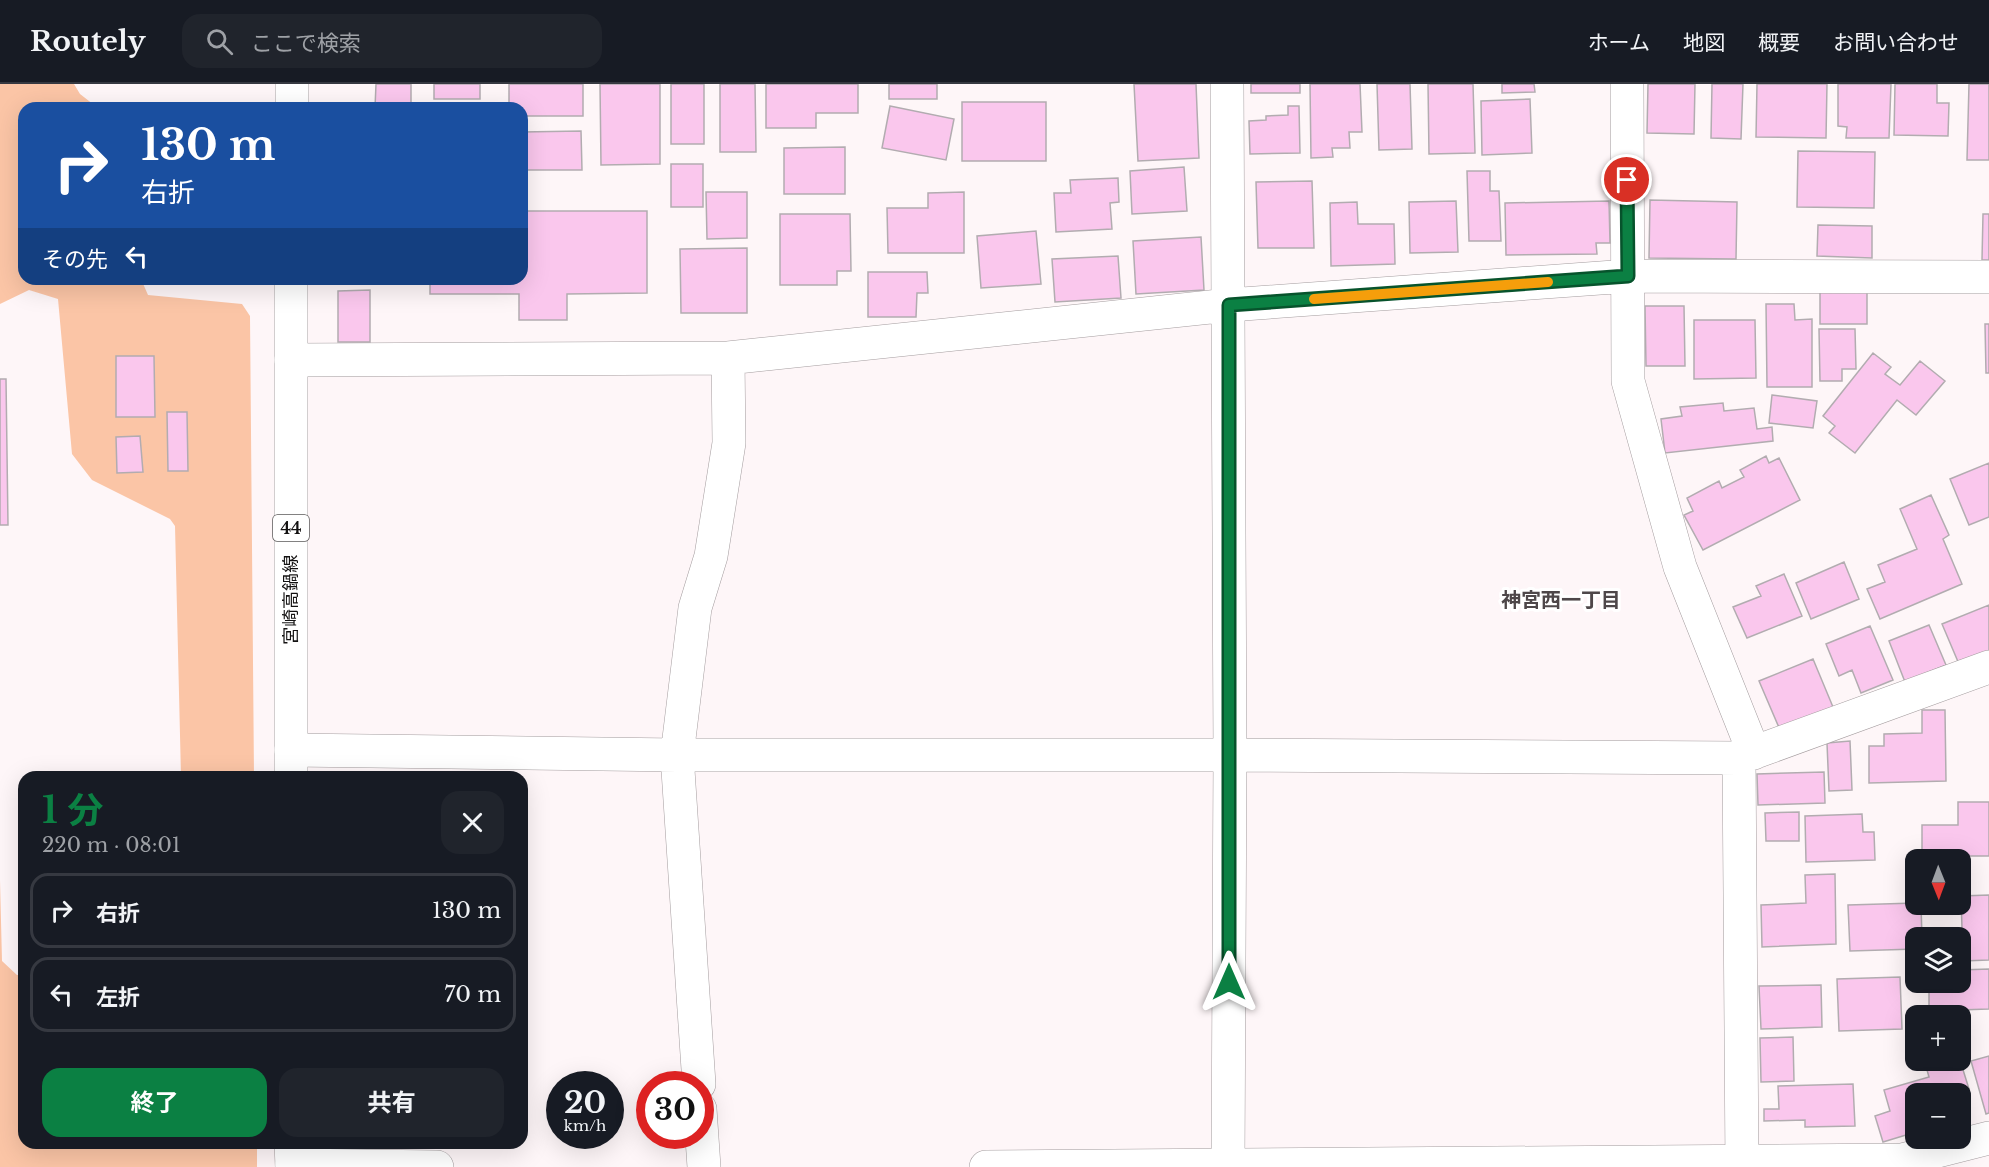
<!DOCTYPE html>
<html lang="ja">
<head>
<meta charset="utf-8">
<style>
	body { margin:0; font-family:"Libre Baskerville","Noto Sans JP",serif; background:#20242c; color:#f1f3f6; height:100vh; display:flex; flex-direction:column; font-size:22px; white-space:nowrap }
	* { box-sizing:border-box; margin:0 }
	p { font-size:20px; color:#9ea1a6 }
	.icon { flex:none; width:33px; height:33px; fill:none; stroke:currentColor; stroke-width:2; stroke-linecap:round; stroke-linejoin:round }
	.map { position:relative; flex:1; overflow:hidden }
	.side { position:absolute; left:18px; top:687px; width:510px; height:378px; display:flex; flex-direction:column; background:#171b24; border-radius:18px; box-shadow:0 6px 24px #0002 }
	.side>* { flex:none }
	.top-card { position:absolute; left:18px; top:18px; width:510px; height:183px; border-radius:18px; box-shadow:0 6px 24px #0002; background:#1a4fa0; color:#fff; overflow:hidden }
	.needle { width:39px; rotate:179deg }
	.buttons { position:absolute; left:1905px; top:765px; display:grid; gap:12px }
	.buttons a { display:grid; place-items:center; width:66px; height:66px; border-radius:12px; background:#171b24; box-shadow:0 6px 24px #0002; font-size:30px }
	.speed { position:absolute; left:546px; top:987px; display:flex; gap:12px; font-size:30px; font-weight:700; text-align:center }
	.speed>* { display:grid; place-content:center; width:78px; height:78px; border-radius:50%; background:#171b24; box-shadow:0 6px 24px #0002; line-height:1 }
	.speed small { font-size:15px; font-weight:400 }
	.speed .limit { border:9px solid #d22; background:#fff; color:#111 }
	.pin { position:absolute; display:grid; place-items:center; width:51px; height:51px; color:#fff; margin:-26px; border:3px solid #fff; border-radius:50%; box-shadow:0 2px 6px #0007 }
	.me { position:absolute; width:66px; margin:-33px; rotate:0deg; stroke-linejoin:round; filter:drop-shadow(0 0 4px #0008) }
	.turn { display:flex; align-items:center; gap:21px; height:126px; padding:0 24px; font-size:27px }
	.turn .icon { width:78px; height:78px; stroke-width:2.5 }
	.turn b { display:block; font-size:42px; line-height:51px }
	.then { display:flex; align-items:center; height:57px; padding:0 24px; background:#0003; gap:12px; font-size:22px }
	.round { display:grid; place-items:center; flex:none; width:63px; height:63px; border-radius:18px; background:#20242c }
	.headline { display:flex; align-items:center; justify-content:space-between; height:102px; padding:0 24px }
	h1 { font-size:36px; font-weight:700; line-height:45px; color:#0b8043 }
	.button { display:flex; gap:12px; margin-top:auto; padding:12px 24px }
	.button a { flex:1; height:69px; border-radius:18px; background:#0b8043; color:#fff; font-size:24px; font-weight:700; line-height:69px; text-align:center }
	.button a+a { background:#20242c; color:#f1f3f6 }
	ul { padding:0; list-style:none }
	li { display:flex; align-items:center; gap:18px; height:75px; margin:0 12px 9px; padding:0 12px; border:3px solid #363941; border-radius:18px }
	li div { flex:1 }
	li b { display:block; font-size:22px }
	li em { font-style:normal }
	header { display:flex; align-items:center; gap:36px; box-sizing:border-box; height:84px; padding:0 30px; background:#171b24; border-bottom:2px solid #363941 }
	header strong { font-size:28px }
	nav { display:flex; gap:33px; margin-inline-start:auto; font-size:21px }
	.search { width:420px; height:54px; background:#20242c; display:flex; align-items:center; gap:15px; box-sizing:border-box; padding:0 21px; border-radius:18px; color:#9ea1a6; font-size:22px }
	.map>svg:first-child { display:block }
	.green { fill:#fbc5a6 }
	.building { fill:#fac7ed; stroke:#b2acb0; stroke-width:1.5 }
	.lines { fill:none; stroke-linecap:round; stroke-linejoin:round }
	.minor-casing { stroke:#a49d9f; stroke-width:34 }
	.major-casing { stroke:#a49d9f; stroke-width:34 }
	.minor { stroke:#fff; stroke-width:33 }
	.major { stroke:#fff; stroke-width:33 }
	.route-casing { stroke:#07532c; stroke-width:15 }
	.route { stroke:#0b8043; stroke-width:10 }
	.slow { stroke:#f59e0b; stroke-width:10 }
	.labels { text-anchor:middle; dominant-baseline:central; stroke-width:6; stroke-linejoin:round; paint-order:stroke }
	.shield { fill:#fff; stroke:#5a5858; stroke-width:1.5 }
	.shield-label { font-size:16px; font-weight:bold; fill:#131111 }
	.street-label { font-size:18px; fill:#131111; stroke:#fff }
	.neighbourhood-label { font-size:20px; font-weight:bold; fill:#4e4749; stroke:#fff }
</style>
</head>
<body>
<header>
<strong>Routely</strong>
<div class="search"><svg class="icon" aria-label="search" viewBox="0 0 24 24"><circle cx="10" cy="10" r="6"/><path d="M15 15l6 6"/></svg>ここで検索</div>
<nav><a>ホーム</a><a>地図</a><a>概要</a><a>お問い合わせ</a></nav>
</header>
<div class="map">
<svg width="1989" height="1083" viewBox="0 0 1989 1083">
	<rect width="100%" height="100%" fill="#fef6f8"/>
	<path class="green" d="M0 0H74L80 10 98 24H24V195H141L148 211 242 220 250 232 254 693H181L175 442 170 435 92 396 72 370 58 215 29 206 0 220Z
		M0 796 2 877 17 891H24V1059H257V1083H0Z"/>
	<path class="building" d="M376 0H411V24H375Z
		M434 0H480V15H434Z
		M509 0H583V32H522V24H509Z
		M600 0H660V80L601 81Z
		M671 0H704V60H671Z
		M720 0H755L756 68H720Z
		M766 0H858V29H816V44H766Z
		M889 0H937V15H889Z
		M1134 0H1196L1199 74 1138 77Z
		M1251 0H1300V9H1251Z
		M1310 0H1360L1362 48H1349L1350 64H1332L1333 73 1311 74Z
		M1377 0H1410L1412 65 1379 66Z
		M1428 0H1473L1475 69 1429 70Z
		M1502 0H1534L1535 8 1502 9Z
		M1648 0H1695L1694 50 1647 49Z
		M1712 0H1743L1741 55 1711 54Z
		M1757 0H1827L1826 54 1756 53Z
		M1838 0H1891L1889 54H1846L1847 43 1838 42Z
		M1895 0H1937V19H1949L1948 52 1894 51Z
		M1969 0H1989V76H1967Z
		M1530 15 1532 69 1482 71 1481 17Z
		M962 18H1046V77H962Z
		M890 22 954 35 946 76 882 64Z
		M1288 22H1299L1300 69 1250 70 1249 37 1266 36V32L1288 31Z
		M581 47 582 86H522V48Z
		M845 63V110H784V64Z
		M1798 67 1875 68 1874 124 1797 123Z
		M671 80H703V123H671Z
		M1184 83 1187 127 1132 130 1130 87Z
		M1467 87H1490V107H1499L1501 157H1469Z
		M1118 94 1119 118 1110 119 1112 145 1056 148 1054 109H1071L1070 96Z
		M1312 97 1314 164H1258L1256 98Z
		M706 108H747V154L707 155Z
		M964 108V169H888L887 124H928V109Z
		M1650 116 1737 118 1736 175 1649 174Z
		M1456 117 1458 168 1410 169 1409 118Z
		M1609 117 1610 159H1596L1597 170 1506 171 1505 119Z
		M1357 118 1358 140H1394L1395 180 1331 182 1330 119Z
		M522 127H647V209L567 210V236H519V210H430V195H522Z
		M780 130H850L851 187H837V201H780Z
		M1983 130H1989V176H1982Z
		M1818 141 1872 142V174L1817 172Z
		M1036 147 1041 200 981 204 977 152Z
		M1201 153 1204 206 1136 210 1133 157Z
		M747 164V229H681L680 165Z
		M1118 172 1121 214 1055 218 1052 175Z
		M868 188H927L928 209H917L916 233H868Z
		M376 195H416L417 200H376Z
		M1867 205V240H1820V206Z
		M370 206V258H338V207Z
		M1766 220H1794L1795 236 1812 235V303H1767Z
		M1645 222H1684L1685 282H1646Z
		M1694 236H1755L1756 294 1694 295Z
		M1985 240H1989V289H1986Z
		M1819 245H1855L1856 285H1842V297H1820Z
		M1873 269 1891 283 1885 290 1900 301 1920 277 1945 297 1916 331 1897 316 1855 369 1829 349 1835 342 1823 332Z
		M116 272H154L155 333H116Z
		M0 295H6L8 441H0Z
		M1772 311 1817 317 1813 344 1769 339Z
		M1723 319 1724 327 1754 324 1757 345 1772 343 1773 357 1665 369 1661 335 1682 332 1680 323Z
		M167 328H187L188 387H168Z
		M140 352 143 388 117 389 116 353Z
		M1766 372 1769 379 1779 374 1800 416 1703 466 1684 431 1693 427 1687 414 1719 397 1722 404 1744 393 1740 386Z
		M1989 379V433L1969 441 1950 395Z
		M1931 411 1949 451 1943 455 1962 500 1880 535 1867 505 1885 498 1878 481 1917 465 1900 425Z
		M1844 478 1859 515 1811 535 1796 499Z
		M1784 490 1802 532 1747 554 1733 523 1761 512 1756 502Z
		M1989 521V568L1959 580 1942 540Z
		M1929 541 1946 581 1905 598 1889 557Z
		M1870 542 1893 596 1861 609 1852 586 1839 592 1826 560Z
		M1813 575 1833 623 1780 646 1759 597Z
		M1922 626H1945L1946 697 1869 699V662H1884V650L1922 649Z
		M1850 657 1852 706 1829 707 1827 659Z
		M1824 688 1825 719 1758 721 1757 690Z
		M1958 718H1989V772H1922V741H1958Z
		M1799 728V757H1766L1765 729Z
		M1862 730 1863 748H1874L1875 776 1806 778 1805 732Z
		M1835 790 1836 860 1762 863 1761 821 1806 819 1805 791Z
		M1989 811V876L1963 877 1961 812Z
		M1916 819 1921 820 1922 854H1916V865L1850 867 1848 821Z
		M1989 885V925L1929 927V898H1960V886Z
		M1900 893 1902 945 1839 947 1837 895Z
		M1821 901 1822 943 1761 945 1759 902Z
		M1793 953 1794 997 1761 998 1760 954Z
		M1989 972V1029L1986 1030 1971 977Z
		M1933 976H1960L1969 1005 1953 1010H1916V1048L1883 1058 1875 1032 1890 1027 1884 1006 1929 993 1925 979Z
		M1853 1000 1855 1042 1805 1043V1036L1764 1037V1025H1779L1778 1002Z"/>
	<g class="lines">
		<g class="minor-casing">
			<path id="minor" d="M1227 0 1230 671 1228 1083
				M1627 0 1628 297 1680 483 1754 669
				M291 276 728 274 1229 221 1628 192 1989 193
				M291 666 677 671H1230L1739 674 1989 583
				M1739 674 1742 1083
				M699 1000 677 671 695 524 711 472 729 359 728 274
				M700 1025 704 1083
				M292 1081 437 1083
				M986 1083 1902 1076 1989 1054"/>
		</g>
		<g class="major-casing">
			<path id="major" d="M292 24V0
				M291 693V195
				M291 1059 292 1083"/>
		</g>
		<use href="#minor" class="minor"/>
		<use href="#major" class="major"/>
	</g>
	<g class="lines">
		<g class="route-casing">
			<path id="route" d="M1229 898V221L1628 192 1627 96"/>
		</g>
		<use href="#route" class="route"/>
		<path class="slow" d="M1314 215 1548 198"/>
	</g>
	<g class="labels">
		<rect class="shield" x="273" y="431" width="36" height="26" rx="4.5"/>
		<g class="shield-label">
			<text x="291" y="444">44</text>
		</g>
		<g class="street-label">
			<text transform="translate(291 516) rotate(-90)">宮崎高鍋線</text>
		</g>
		<g class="neighbourhood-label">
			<text x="1561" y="516">神宮西一丁目</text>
		</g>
	</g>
</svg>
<div class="buttons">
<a><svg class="needle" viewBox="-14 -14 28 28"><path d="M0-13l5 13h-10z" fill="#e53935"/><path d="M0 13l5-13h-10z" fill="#9ea1a6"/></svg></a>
<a><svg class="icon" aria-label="layers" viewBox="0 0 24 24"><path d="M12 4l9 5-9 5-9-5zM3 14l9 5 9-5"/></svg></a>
<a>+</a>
<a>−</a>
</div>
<div class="speed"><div>20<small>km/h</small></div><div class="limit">30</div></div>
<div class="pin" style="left:1627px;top:96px;background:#d93025"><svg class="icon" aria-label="arrive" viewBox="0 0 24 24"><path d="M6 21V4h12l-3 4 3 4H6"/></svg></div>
<svg class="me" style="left:1229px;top:898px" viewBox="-20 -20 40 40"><path d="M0-17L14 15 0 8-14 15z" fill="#0b8043" stroke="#fff" stroke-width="4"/></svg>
<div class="top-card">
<div class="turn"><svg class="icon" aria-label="right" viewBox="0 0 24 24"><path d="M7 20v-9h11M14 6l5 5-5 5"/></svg><div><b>130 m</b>右折</div></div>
<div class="then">その先<svg class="icon" aria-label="left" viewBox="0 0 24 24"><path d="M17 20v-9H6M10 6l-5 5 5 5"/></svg></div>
</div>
<section class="side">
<div class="headline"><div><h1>1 分</h1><p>220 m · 08:01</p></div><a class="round"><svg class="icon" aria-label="close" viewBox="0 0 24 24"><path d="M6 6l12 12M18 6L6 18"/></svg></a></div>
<ul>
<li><svg class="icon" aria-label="right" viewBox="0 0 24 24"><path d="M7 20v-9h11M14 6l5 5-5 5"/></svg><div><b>右折</b></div><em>130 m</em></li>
<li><svg class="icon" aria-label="left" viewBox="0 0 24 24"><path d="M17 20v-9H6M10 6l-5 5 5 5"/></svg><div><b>左折</b></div><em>70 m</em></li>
</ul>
<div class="button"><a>終了</a><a>共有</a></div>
</section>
</div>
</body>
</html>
